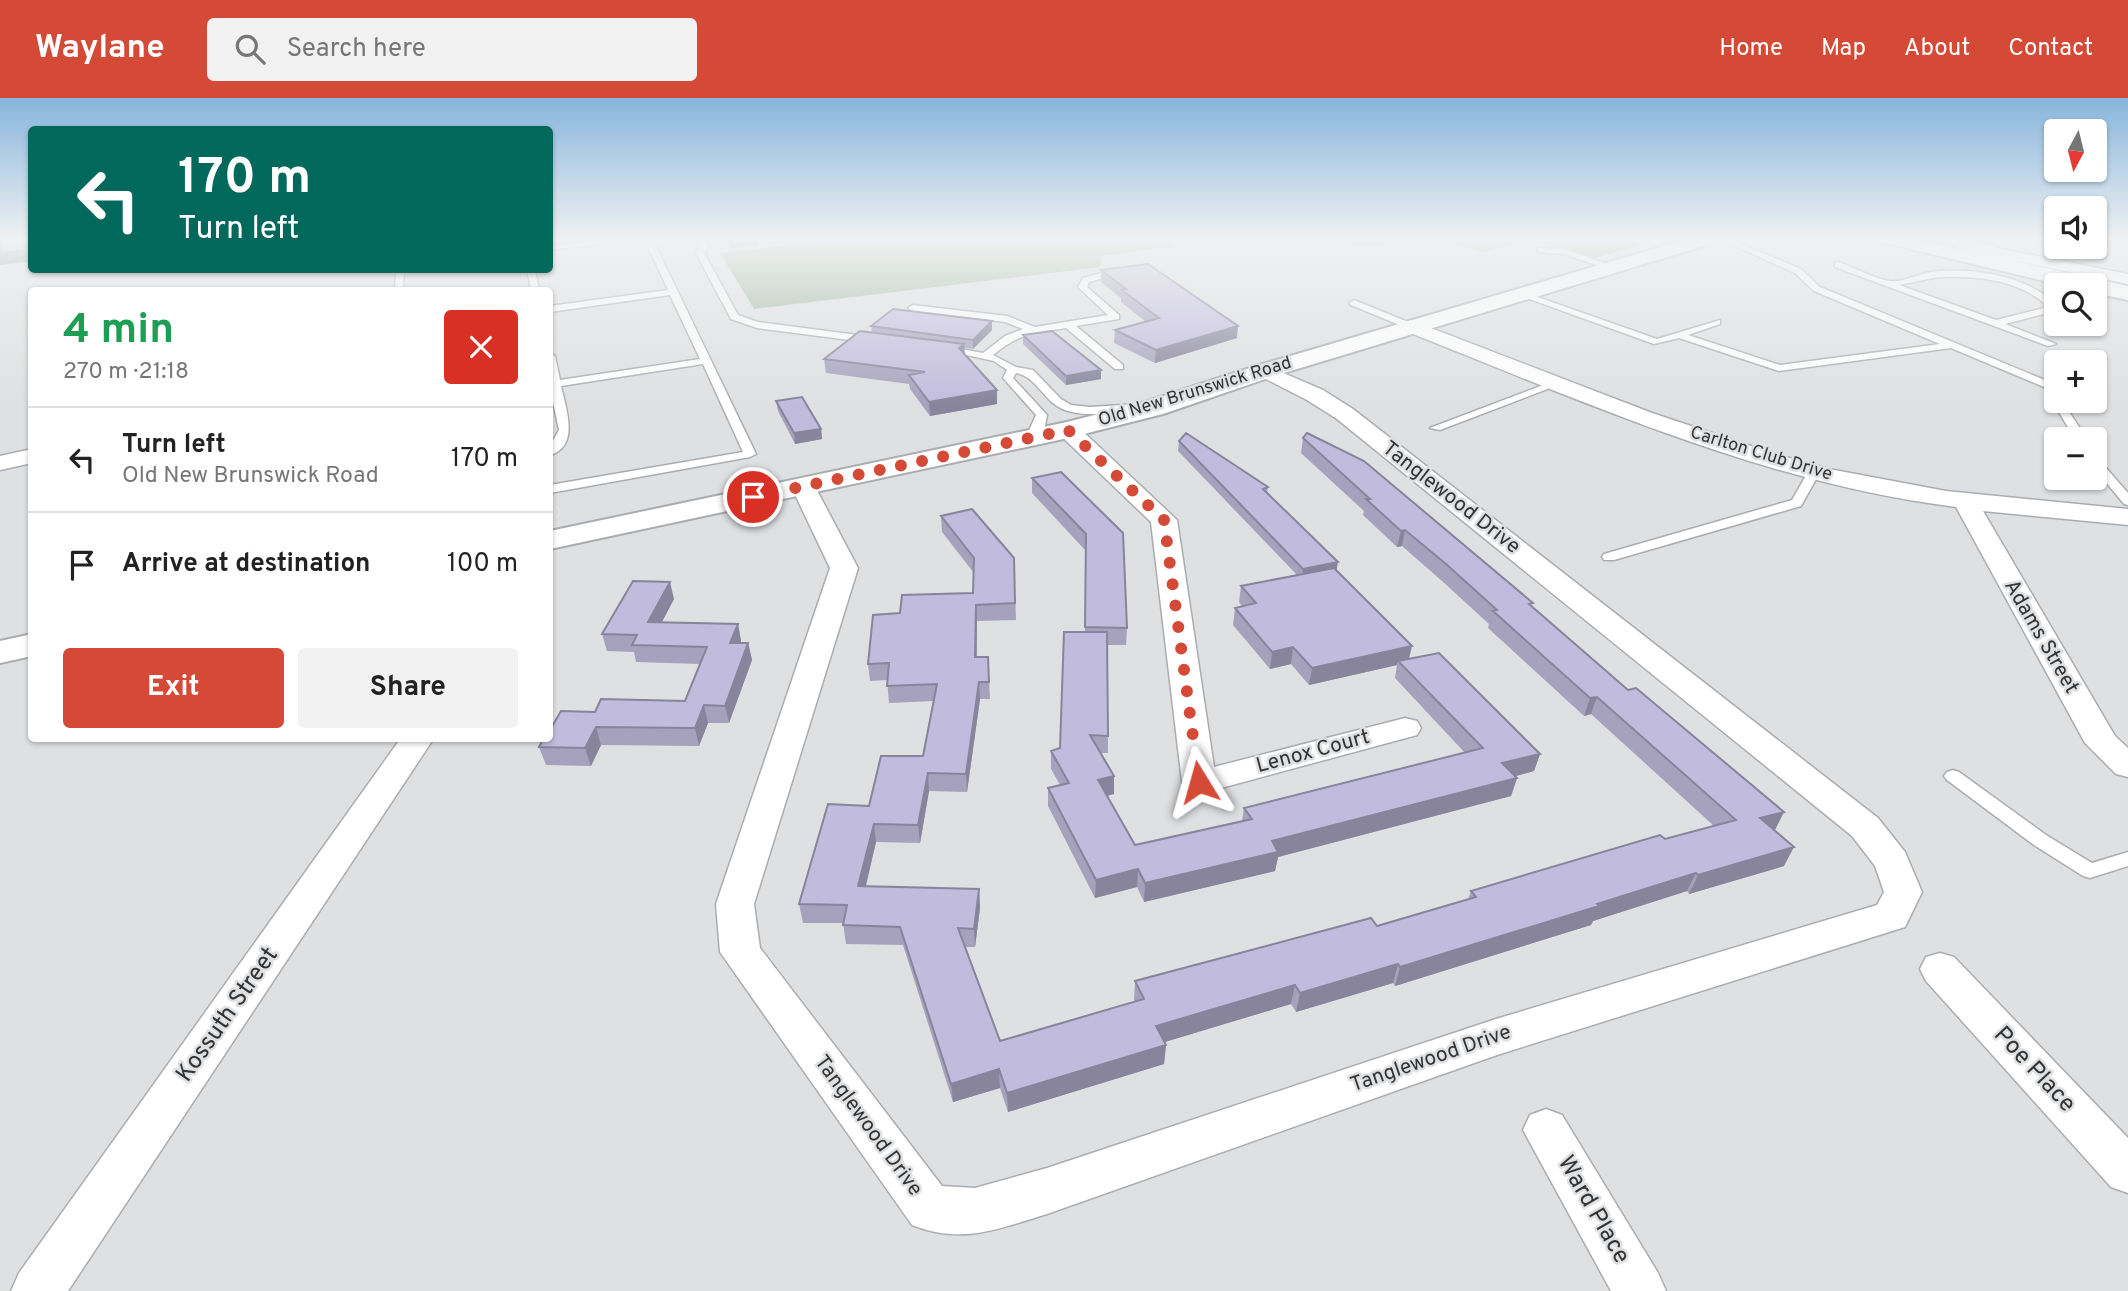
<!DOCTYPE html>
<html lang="en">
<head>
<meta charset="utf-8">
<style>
	body { margin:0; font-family:Overpass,sans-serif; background:#f2f2f2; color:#222; height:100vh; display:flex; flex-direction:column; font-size:26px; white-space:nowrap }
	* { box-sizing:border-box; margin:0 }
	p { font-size:23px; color:#767676 }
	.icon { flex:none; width:38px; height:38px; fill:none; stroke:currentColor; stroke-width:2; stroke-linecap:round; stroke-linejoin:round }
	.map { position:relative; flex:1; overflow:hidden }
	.details { position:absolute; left:28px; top:189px; width:525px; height:455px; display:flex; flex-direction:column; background:#fff; border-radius:7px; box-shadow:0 2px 5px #0004 }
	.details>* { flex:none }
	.hud { position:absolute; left:28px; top:28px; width:525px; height:147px; border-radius:7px; box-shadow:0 2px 5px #0004; background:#00695c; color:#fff; overflow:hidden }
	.needle { width:46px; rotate:187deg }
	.controls { position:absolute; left:2044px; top:21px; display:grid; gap:14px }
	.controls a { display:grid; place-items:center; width:63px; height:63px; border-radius:7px; background:#fff; box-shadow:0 2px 5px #0004; font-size:35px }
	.pin { position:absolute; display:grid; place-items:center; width:60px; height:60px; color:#fff; margin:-30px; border:4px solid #fff; border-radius:50%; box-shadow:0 2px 7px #0007 }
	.me { position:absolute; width:77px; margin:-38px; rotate:352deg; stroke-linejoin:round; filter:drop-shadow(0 0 5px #0008) }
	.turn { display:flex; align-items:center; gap:24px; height:147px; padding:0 35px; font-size:32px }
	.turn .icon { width:91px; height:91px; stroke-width:2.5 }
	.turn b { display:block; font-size:49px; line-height:60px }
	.round { display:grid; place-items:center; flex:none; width:74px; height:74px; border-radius:7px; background:#f2f2f2 }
	.head { display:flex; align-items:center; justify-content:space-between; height:119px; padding:0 35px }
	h1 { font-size:42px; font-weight:700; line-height:52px; color:#1e9e55 }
	.action { display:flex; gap:14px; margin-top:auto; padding:14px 35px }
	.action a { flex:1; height:80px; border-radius:7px; background:#d54937; color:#fff; font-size:28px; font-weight:700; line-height:80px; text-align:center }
	.action a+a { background:#f2f2f2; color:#222 }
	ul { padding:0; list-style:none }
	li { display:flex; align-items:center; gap:21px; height:105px; padding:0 35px; border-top:2px solid #e0e0e0 }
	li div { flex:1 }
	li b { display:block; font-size:26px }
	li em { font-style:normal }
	header { display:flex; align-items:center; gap:42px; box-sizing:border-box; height:98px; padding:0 35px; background:#d54937; color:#fff }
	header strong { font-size:33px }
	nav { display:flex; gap:38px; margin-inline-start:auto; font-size:24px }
	.search { width:490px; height:63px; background:#f2f2f2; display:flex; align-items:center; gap:18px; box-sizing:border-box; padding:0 24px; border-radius:7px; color:#767676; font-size:26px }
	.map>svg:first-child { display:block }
	.green { fill:#9bb49b }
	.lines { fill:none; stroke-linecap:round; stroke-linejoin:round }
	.service-casing { stroke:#aaacae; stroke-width:3 }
	.minor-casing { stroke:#aaacae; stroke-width:3 }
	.tertiary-casing { stroke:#aaacae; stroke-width:4 }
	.secondary-casing { stroke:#aaacae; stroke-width:4 }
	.service { fill:#fff; fill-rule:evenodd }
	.minor { fill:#fff; fill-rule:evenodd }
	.tertiary { fill:#fff; fill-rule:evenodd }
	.secondary { fill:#fff; fill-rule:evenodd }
	.wall { fill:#a6a2be }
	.shaded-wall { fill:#87849b }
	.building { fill:#c1bcdd; stroke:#87849b; stroke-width:2 }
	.route { stroke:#d54937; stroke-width:12; stroke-dasharray:0 21.6 }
	.labels { text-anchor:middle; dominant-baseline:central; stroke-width:5; stroke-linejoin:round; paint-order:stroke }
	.far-street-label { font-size:18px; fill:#333334; stroke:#dee0e2 }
	.street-label { font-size:21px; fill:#333334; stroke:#dee0e2 }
	.near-street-label { font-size:24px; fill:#333334; stroke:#dee0e2 }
</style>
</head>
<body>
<header>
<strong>Waylane</strong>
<div class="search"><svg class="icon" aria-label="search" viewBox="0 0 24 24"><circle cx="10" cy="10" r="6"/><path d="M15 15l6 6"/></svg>Search here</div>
<nav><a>Home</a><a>Map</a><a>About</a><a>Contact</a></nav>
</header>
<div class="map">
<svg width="2128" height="1193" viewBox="0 0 2128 1193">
	<rect width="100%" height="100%" fill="#dee0e2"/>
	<path class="green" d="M824 140H1162L1175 148 1102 158 1100 169 754 211 720 155 826 143Z
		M1330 140H1414C1387 146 1357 153 1330 140Z
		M1438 140H1665L1595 160 1532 142 1483 154Z"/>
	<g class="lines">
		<g class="service-casing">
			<path id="service" d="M622 140H644L550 152V148Z
				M644 140H652L756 356 750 359 550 395V387L743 354 703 266 561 288C566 311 580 348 550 357V348L559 332 550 290V255L555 258 560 282 700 261 670 197 550 214V208L668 192Z
				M696 140H704L709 147 704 155 738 217 758 224 873 239 878 242 873 245 757 230 731 221 696 155 701 147Z
				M771 140H779L781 143 774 145Z
				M1717 140H1727L1801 171 1820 189 2052 285 2056 292V303H2062L2087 341H2075L2044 289 1951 250 1779 273 1679 240 1654 246 1516 196 1523 194 1657 241 1720 222V226L1688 237 1780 267 1940 246 1814 193 1795 175Z
				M1541 150 1568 152 1615 169 1611 172 1564 156 1538 154V150Z
				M1838 164C1854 169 1872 180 1889 183 1902 185 1918 176 1931 174 1971 169 2023 177 2054 204L2051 214 2005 226 2056 246 2048 248 1835 169V165ZM1938 179C1975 178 2018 181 2046 207L2044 210 1996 222 1899 187Z
				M1119 170 1123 173 1122 175 1089 184 1087 189 1119 217V221L1076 228 1123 267V271H1115L1066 230C1033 235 1020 235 993 257L1016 269 1033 272 1061 301 1071 307 1090 309 1138 306 1143 309 1138 312C1112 314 1074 323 1053 305 1040 294 1033 278 1016 275L1013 280 1047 317 1045 328 1036 341 1032 342 1026 339 1036 317 1003 280 1007 272 994 263 939 251 944 248 983 255 1005 238 1023 231 1005 224 913 213 908 210 913 207 1007 218 1035 229 1108 217 1078 189 1083 180Z
				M396 172H404L403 192H395Z
				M527 172H535L539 192H531Z
				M1354 202 1413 226 1415 228 1407 230 1351 207 1349 205Z
				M1554 283 1563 285 1440 332 1430 330Z
				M2095 361 2099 362 2128 395V407L2124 406 2095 371Z
				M1814 370 1820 374 1801 408 1614 462H1604L1602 459 1604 456 1792 402 1808 374Z
				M1953 672 1959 674 2046 737 2092 765 2128 754V768L2090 780 2083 778 2034 747 1947 682 1944 678 1947 674Z"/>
		</g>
		<g class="minor-casing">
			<path id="minor" d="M1944 140H1964L2006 152 2128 176V186L1976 155 1957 149Z
				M1410 222 1652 315 1772 355 1829 371 1946 393 2128 411V427L1983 413 2115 638 2128 650V679L2116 676 2085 645 1956 409C1762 385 1583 303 1403 232L1401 228Z
				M1265 267 1323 292 1353 311 1878 720 1905 754 1922 794 1905 829 1497 957 1047 1116C997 1131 963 1147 912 1127L720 854 716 806 830 470 791 388 794 383 803 381 812 383 858 470 754 806 760 850 942 1088 975 1090 1047 1070 1496 921 1877 807 1884 794 1875 768 1852 738 1337 321 1307 302 1258 277 1255 273 1258 269Z
				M1068 325 1076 327 1177 422 1214 669 1405 620 1417 623 1421 630 1417 637 1199 696 1187 692 1182 684 1151 424 1060 337 1057 332 1060 327Z
				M32 351V365L0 372V358Z
				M401 640H434L68 1193H11L19 1175Z
				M1940 855 1954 859 2128 1040V1095L2111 1089 1926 883 1920 871 1926 859Z
				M1546 1011 1562 1017 1658 1175 1666 1193H1611L1523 1032 1530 1017Z"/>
		</g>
		<g class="tertiary-casing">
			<path id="tertiary" d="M1878 140H1911L2128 188V202L2095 195V187H2061L1881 144Z"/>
		</g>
		<g class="secondary-casing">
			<path id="secondary" d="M1691 140H1720L1717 144 1274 278 1163 316 1068 340 550 451V433L1067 324 1145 304 1256 268Z
				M32 536V558L0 565V543Z"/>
		</g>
		<use href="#service" class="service"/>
		<use href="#minor" class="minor"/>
		<use href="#tertiary" class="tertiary"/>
		<use href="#secondary" class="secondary"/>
	</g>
	<path class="wall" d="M724 140H757L758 147 731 150Z
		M1101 172 1237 240 1155 265 1114 245 1115 232 1146 224 1121 204V200L1101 184Z
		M871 228 992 232 973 251 964 250V256L997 306 930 318 910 291 909 286 826 275 824 261 872 234Z
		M1023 237 1101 272V281L1066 287 1023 246Z
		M776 303 821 331 822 341 795 346 778 313Z
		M1303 340 1532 508 1774 732 1784 768 1689 796 1687 793 1593 823 1591 827 1395 888 1393 885 1296 914 1291 906 1164 944 1166 947 1164 966 1008 1014 1000 990 953 1004 903 847 846 846 843 825H803L799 806 869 708 923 658 933 603 889 605 887 582 870 583 868 566 900 515 973 495 974 475 942 434 941 418 1014 460 1016 522 977 523V559H988L990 601H980L967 694 929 693 920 745 876 744 866 788 979 791 980 810 975 849H965L1000 943 1135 904 1134 902 1135 883 1377 828 1468 802 1471 793 1714 728 1591 616 1584 618 1488 530 1489 526 1442 483 1402 448 1397 449 1363 417 1364 413 1301 355Z
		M1179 343 1268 389 1267 395 1337 473 1409 560 1540 656 1534 673 1516 678 1517 680 1511 698 1278 759 1275 773 1144 804 1137 789 1095 800 1048 708V690L1060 687 1051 671V653L1060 650 1085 534V452L1032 395V380L1061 374 1127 530 1126 547H1107L1108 655H1101L1114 678V696L1107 698 1135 747 1242 723 1244 710 1465 655 1395 580 1397 567 1309 587 1291 566 1270 571 1233 527 1235 510 1242 508 1239 504 1241 488 1297 477 1178 353Z
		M674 501 661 525 738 526 741 543V545H748L752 562 729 625H708L699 648 601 647 591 668 546 667 539 649 595 614 685 603 700 566 636 564 634 554 607 553 602 536Z"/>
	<path class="shaded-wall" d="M752 140H757L758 147 731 150 729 142Z
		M32 152V163L0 167V155Z
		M992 223V232L973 251V242Z
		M1238 228 1237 240 1155 265 1156 252Z
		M964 246 965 259 959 250Z
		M1101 272V281L1066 287V278Z
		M997 292V306L930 318 929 304Z
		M821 331 822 341 795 346 794 335Z
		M1405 432 1402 448 1397 449 1401 433Z
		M1338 464 1336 475 1301 482 1303 471Z
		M670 484 674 501 653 541 648 524Z
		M976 507 977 523 976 577 975 559Z
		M738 526 741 543 733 562 730 545Z
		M748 545 752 562 729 625 725 608Z
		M1412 548 1408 565 1398 563 1397 567 1309 587 1312 570Z
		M1293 549 1291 566 1270 571 1272 554Z
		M979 584 980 601 967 694 966 676Z
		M1597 599 1591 616 1584 618 1590 600Z
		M704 607 708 625 699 648 695 630Z
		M596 629 601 647 591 668 585 650Z
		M1540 656 1534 673 1497 683 1502 665Z
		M928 675 929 693 920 745 918 727Z
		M1114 678V696L1098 700V682Z
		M1517 680 1511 698 1278 759 1275 773 1144 804 1145 785 1272 743Z
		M1784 714 1775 732 1760 720Z
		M874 726 876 744 861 807 858 788Z
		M1794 749 1784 768 1689 796 1698 777Z
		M1138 771 1137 789 1095 800 1096 782Z
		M1696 775 1687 793 1593 823 1591 827 1395 888 1400 869Z
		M979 791 980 810 975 849 974 831Z
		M1398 866 1393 885 1296 914 1300 895Z
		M1295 887 1291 906 1155 947 1156 928Z
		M1166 947 1164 966 1008 1014 1007 995Z
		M999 971 1000 990 953 1004 951 986Z"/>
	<path class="building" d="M2 140H32V152L0 155V141Z
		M728 140H752L729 142Z
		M1148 166 1238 228 1156 252 1115 232 1159 220 1122 192 1126 191 1101 172Z
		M893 211 992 223 973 242 871 228Z
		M860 233 964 246 959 250 997 292 929 304 909 277 925 274 824 261Z
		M1052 233 1101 272 1066 278 1023 237Z
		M802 299 821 331 794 335 776 303Z
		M1186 335 1268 389 1263 391 1338 464 1303 471 1179 343Z
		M1307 335 1364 363 1533 505 1529 506 1628 592 1636 590 1784 714 1760 720 1794 749 1698 777 1696 775 1597 806 1599 808 1400 869 1398 866 1300 895 1295 887 1156 928 1166 947 1007 995 999 971 951 986 900 829 843 827 847 807 799 806 828 706 869 708 881 658H923L937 586 887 588 889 565 868 566 873 517 900 515 902 497 973 495 974 460 941 418 972 411 1014 460 1015 505 976 507 975 559H988L989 584H979L966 676 928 675 918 727 874 726 858 788 979 791 974 831 958 830 1000 943 1144 901 1135 883 1371 820 1377 828 1476 799 1471 793 1660 737 1665 741 1736 722 1597 599 1590 600 1493 513 1497 512 1446 466 1405 432 1401 433 1366 401H1370L1303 340Z
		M1061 374 1123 435 1127 530 1085 529 1086 436 1032 380Z
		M1334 470 1412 548 1312 570 1293 549 1272 554 1235 510 1256 505 1241 488Z
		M633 483 670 484 648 524 738 526 730 545H748L725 608 704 607 695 630 596 629 585 650 539 649 544 640H550V632L561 613 595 614 601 601 685 603 707 549 632 547 637 537 602 536Z
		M1064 534H1107L1108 638 1090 637 1114 678 1098 682 1135 747 1252 721 1244 710 1483 650 1398 563 1439 555 1540 656 1502 665 1517 680 1272 743 1278 754 1145 785 1138 771 1096 782 1048 690 1069 685 1051 653 1060 650Z"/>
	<linearGradient id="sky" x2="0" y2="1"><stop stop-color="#87b5dd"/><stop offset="0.46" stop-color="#f0f1f2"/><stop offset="1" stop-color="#f0f1f2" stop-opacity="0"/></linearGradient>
	<rect width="2128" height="307" fill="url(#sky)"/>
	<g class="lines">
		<path class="route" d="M753 399 1068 332 1164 422 1199 684"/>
	</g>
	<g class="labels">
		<g class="far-street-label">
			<text transform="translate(1195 294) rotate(-17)">Old New Brunswick Road</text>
			<text transform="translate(1761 356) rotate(17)">Carlton Club Drive</text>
		</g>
		<g class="street-label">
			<text transform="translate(1451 400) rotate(38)">Tanglewood Drive</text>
			<text transform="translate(2041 539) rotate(60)">Adams Street</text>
			<text transform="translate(1313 654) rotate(-15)">Lenox Court</text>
			<text transform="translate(1431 961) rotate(-19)">Tanglewood Drive</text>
			<text transform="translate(868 1028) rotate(54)">Tanglewood Drive</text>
		</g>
		<g class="near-street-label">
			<text transform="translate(228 917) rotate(-55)">Kossuth Street</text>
			<text transform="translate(2034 972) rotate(47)">Poe Place</text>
			<text transform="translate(1593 1112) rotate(60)">Ward Place</text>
		</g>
	</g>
</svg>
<div class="controls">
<a><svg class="needle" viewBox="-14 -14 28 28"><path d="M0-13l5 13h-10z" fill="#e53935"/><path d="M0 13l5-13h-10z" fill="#767676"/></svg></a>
<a><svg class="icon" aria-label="sound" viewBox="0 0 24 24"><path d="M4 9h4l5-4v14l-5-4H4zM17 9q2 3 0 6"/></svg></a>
<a><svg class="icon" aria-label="search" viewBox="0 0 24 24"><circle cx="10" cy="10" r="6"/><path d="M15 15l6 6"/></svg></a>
<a>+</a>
<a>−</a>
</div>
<div class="pin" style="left:753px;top:399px;background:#d93025"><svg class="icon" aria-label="arrive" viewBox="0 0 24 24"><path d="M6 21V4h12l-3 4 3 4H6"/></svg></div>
<svg class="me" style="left:1199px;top:684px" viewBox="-20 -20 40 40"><path d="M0-17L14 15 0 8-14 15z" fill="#d54937" stroke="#fff" stroke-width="4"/></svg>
<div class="hud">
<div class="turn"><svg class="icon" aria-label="left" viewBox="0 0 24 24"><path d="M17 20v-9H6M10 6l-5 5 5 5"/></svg><div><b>170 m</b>Turn left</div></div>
</div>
<section class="details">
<div class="head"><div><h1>4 min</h1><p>270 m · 21:18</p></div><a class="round" style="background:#d93025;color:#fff"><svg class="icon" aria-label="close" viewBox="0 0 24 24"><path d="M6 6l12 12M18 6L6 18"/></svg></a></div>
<ul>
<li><svg class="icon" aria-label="left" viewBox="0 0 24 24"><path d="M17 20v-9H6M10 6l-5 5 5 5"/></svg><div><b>Turn left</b><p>Old New Brunswick Road</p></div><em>170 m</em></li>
<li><svg class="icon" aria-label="arrive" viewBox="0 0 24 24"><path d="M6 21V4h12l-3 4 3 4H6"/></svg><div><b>Arrive at destination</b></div><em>100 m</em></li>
</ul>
<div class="action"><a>Exit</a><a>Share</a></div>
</section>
</div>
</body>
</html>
